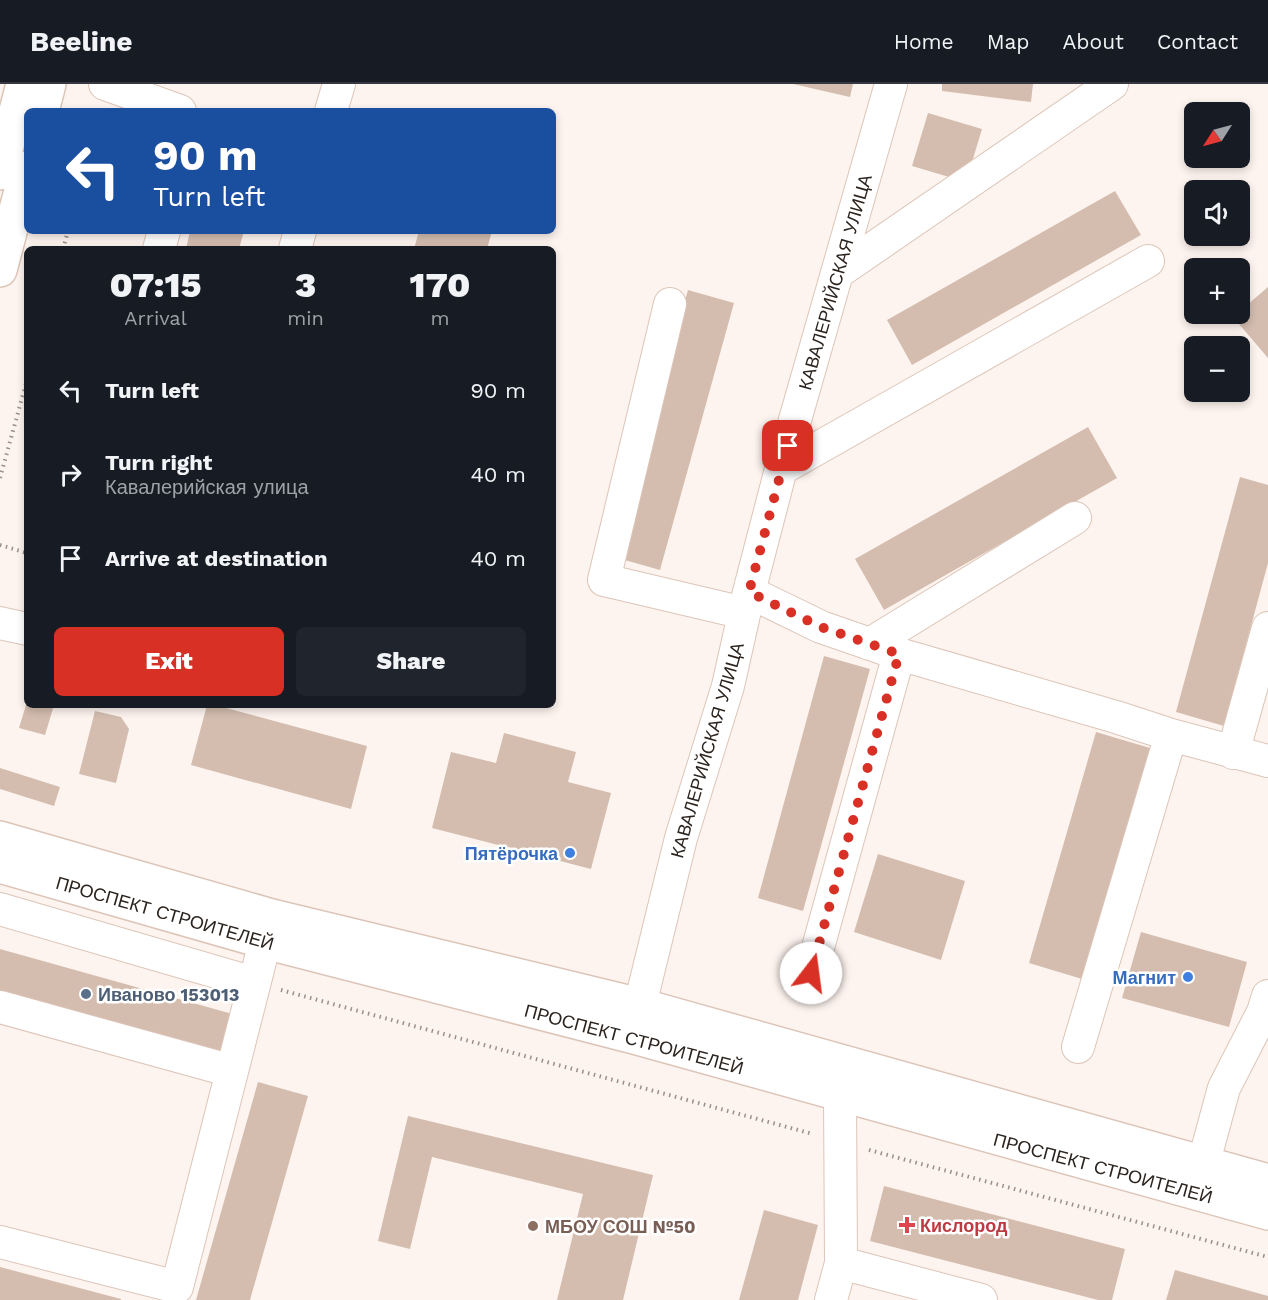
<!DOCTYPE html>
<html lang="en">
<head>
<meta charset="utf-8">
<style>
	body { margin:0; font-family:"Work Sans",sans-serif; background:#20242c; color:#f1f3f6; height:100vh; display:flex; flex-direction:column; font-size:22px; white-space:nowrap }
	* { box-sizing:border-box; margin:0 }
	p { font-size:20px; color:#9ea1a6 }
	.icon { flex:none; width:33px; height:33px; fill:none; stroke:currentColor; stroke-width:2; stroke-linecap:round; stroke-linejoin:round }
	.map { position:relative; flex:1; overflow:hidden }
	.sheet { position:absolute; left:24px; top:162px; width:532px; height:462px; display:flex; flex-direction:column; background:#171b24; border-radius:9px; box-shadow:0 3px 9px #0003 }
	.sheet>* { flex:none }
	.top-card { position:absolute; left:24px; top:24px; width:532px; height:126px; border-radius:9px; box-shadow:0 3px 9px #0003; background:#1a4fa0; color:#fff; overflow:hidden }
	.needle { width:39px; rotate:234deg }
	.tools { position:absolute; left:1184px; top:18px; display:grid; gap:12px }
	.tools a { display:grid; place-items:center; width:66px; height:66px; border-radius:9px; background:#171b24; box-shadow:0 3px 9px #0003; font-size:30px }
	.pin { position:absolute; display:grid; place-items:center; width:51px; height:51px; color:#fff; margin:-26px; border-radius:12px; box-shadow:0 3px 9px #0006 }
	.me { position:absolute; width:66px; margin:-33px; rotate:15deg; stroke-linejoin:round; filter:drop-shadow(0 0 4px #0008) }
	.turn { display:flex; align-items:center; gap:21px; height:126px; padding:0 30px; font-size:27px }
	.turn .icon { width:78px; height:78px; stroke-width:2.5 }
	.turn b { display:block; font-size:42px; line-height:51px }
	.eta { display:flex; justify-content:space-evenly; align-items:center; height:102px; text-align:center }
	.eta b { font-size:36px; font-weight:800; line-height:42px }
	.cta { display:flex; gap:12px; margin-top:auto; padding:12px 30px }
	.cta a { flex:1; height:69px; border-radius:9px; background:#d93025; color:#fff; font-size:24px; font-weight:800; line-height:69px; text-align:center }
	.cta a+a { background:#20242c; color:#f1f3f6 }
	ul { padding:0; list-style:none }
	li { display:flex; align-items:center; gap:18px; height:84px; padding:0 30px }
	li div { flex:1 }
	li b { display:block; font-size:22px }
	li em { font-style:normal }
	header { display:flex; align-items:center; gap:36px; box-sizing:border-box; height:84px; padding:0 30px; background:#171b24; border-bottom:2px solid #363941 }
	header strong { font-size:28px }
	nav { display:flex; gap:33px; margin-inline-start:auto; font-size:21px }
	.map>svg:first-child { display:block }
	.building { fill:#d4bdaf }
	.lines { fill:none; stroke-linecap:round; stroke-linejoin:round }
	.minor-casing { stroke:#dcc5b8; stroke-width:34 }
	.major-casing { stroke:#dcc5b8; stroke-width:36 }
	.path { stroke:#99908b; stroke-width:4; stroke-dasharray:1.5 4.5; stroke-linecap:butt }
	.minor { stroke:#fff; stroke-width:32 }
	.major { stroke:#fff; stroke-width:33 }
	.route { stroke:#d93025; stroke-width:10; stroke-dasharray:0 18 }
	.shop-dot { fill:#3f7fe0; stroke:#fff; stroke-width:2 }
	.service-dot { fill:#5c6f8a; stroke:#fff; stroke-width:2 }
	.health-dot { fill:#e0444e; stroke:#fff; stroke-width:2 }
	.education-dot { fill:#8d6e63; stroke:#fff; stroke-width:2 }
	.labels { text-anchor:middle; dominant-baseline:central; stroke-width:5; stroke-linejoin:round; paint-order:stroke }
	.street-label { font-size:18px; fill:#2c241f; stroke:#fff }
	.shop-label { font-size:18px; font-weight:bold; fill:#366cbe; stroke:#fff; text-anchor:end }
	.service-label { font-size:18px; font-weight:bold; fill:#4e5e75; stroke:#fff; text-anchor:start }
	.health-label { font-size:18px; font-weight:bold; fill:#be3a42; stroke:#fff; text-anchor:start }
	.education-label { font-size:18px; font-weight:bold; fill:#785e54; stroke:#fff; text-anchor:start }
</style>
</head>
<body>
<header>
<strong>Beeline</strong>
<nav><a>Home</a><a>Map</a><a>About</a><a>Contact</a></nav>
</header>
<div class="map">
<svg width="1268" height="1216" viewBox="0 0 1268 1216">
	<rect width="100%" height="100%" fill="#fef4ef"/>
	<path class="building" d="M793 0H853L850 13Z
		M942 0H1033L1031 18 942 7Z
		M928 29 982 45 966 98 912 82Z
		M1115 107 1141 151 912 281 887 236Z
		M190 147H244L239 165H186Z
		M419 147H492L487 165H414Z
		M1268 203V274L1233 233Z
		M688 206 734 219 660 486 614 473Z
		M1088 343 1117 394 884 526 855 475Z
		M1240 393 1268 401V479L1224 642 1176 628Z
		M824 572 870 585 803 827 758 814Z
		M26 621H54L45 651 19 644Z
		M207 621H215L367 662 351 725 191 681Z
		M95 627 121 633 129 645 116 699 79 690Z
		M1096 648 1150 664 1082 895 1029 879Z
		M504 649 576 668 568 698 611 709 591 785 432 744 451 668 496 679Z
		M0 684 60 703 54 722 0 705Z
		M878 770 965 797 941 876 854 848Z
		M1141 848 1247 878 1229 943 1122 914Z
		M0 865 236 931 223 980 0 918Z
		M258 998 308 1012 250 1216H196Z
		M408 1032 653 1091 623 1216H557L583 1110 432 1073 410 1165 378 1157Z
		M884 1102 1125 1165 1112 1216H1098L870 1157Z
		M764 1126 818 1141 798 1216H739Z
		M0 1183 121 1215V1216H0Z
		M1175 1186 1268 1212V1216H1166Z"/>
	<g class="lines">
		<g class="minor-casing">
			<path id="minor" d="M105 0 180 27
				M331 27 339 0
				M159 165 164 147
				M295 165 300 147
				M837 189 1112 0
				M670 220 604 496 744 529
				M781 385 1148 177
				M749 508 821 543 899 570 1116 633 1171 651 1268 677
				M0 539 27 545
				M870 560 1075 434
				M1233 669 1268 544
				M0 825 254 899
				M811 889 899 570
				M640 921 681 754 728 602 749 508 781 385 891 0
				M0 923 232 987
				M1078 963 1171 651
				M1203 1081 1224 1004 1263 928 1268 912
				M0 1158 177 1203 265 858
				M841 1179 981 1216
				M831 1216 841 1179 840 1011"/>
		</g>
		<g class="major-casing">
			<path id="major" d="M42 27 49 0
				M0 89 23 0
				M0 186 27 84
				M0 754 272 832 640 921 1268 1097
				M0 782 265 858 634 953 1268 1129"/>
		</g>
		<path class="path" d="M63 165 68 147
			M0 394 27 296
			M0 461 27 469
			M281 906 813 1050
			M869 1066 1268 1173"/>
		<use href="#minor" class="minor"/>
		<use href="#major" class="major"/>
	</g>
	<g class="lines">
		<path class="route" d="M788 362 749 508 821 543 899 570 811 889"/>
	</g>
	<g class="shop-dot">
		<circle cx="570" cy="769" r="6"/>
		<circle cx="1188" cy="893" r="6"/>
	</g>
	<circle class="service-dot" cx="86" cy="910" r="6"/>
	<path class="health-dot" d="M904 1132h6v6h6v6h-6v6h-6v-6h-6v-6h6z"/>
	<circle class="education-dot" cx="533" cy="1142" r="6"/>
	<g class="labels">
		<g class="street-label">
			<text transform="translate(835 198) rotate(-74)">КАВАЛЕРИЙСКАЯ УЛИЦА</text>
			<text transform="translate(707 666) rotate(-74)">КАВАЛЕРИЙСКАЯ УЛИЦА</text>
			<text transform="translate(165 829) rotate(16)">ПРОСПЕКТ СТРОИТЕЛЕЙ</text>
			<text transform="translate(634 955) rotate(15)">ПРОСПЕКТ СТРОИТЕЛЕЙ</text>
			<text transform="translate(1103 1084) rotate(15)">ПРОСПЕКТ СТРОИТЕЛЕЙ</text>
		</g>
		<g class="shop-label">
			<text x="558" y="769">Пятёрочка</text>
			<text x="1176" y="893">Магнит</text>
		</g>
		<g class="service-label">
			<text x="98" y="910">Иваново 153013</text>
		</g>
		<g class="health-label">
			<text x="920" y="1141">Кислород</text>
		</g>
		<g class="education-label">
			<text x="545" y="1142">МБОУ СОШ №50</text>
		</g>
	</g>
</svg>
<div class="tools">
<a><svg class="needle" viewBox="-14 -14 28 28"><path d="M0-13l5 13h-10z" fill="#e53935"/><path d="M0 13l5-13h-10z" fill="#9ea1a6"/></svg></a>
<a><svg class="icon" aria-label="sound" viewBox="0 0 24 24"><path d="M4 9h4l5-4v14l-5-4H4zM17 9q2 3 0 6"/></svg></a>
<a>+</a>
<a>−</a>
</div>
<div class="pin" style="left:788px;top:362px;background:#d93025"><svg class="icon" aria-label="arrive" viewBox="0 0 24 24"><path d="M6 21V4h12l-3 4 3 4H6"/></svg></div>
<svg class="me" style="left:811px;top:889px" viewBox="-20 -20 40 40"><circle r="19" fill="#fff"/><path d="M0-13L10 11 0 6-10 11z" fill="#d93025"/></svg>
<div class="top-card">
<div class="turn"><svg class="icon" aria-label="left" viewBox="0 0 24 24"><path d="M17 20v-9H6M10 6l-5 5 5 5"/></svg><div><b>90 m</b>Turn left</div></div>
</div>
<section class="sheet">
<div class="eta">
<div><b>07:15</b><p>Arrival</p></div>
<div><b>3</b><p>min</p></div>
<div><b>170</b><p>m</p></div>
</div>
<ul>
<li><svg class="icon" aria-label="left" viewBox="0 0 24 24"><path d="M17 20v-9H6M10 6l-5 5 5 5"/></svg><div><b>Turn left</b></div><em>90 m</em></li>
<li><svg class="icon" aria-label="right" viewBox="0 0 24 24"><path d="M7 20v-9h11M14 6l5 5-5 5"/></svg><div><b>Turn right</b><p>Кавалерийская улица</p></div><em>40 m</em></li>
<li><svg class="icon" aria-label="arrive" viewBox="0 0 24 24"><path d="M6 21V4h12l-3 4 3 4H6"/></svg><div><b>Arrive at destination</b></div><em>40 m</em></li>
</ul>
<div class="cta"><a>Exit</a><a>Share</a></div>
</section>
</div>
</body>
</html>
